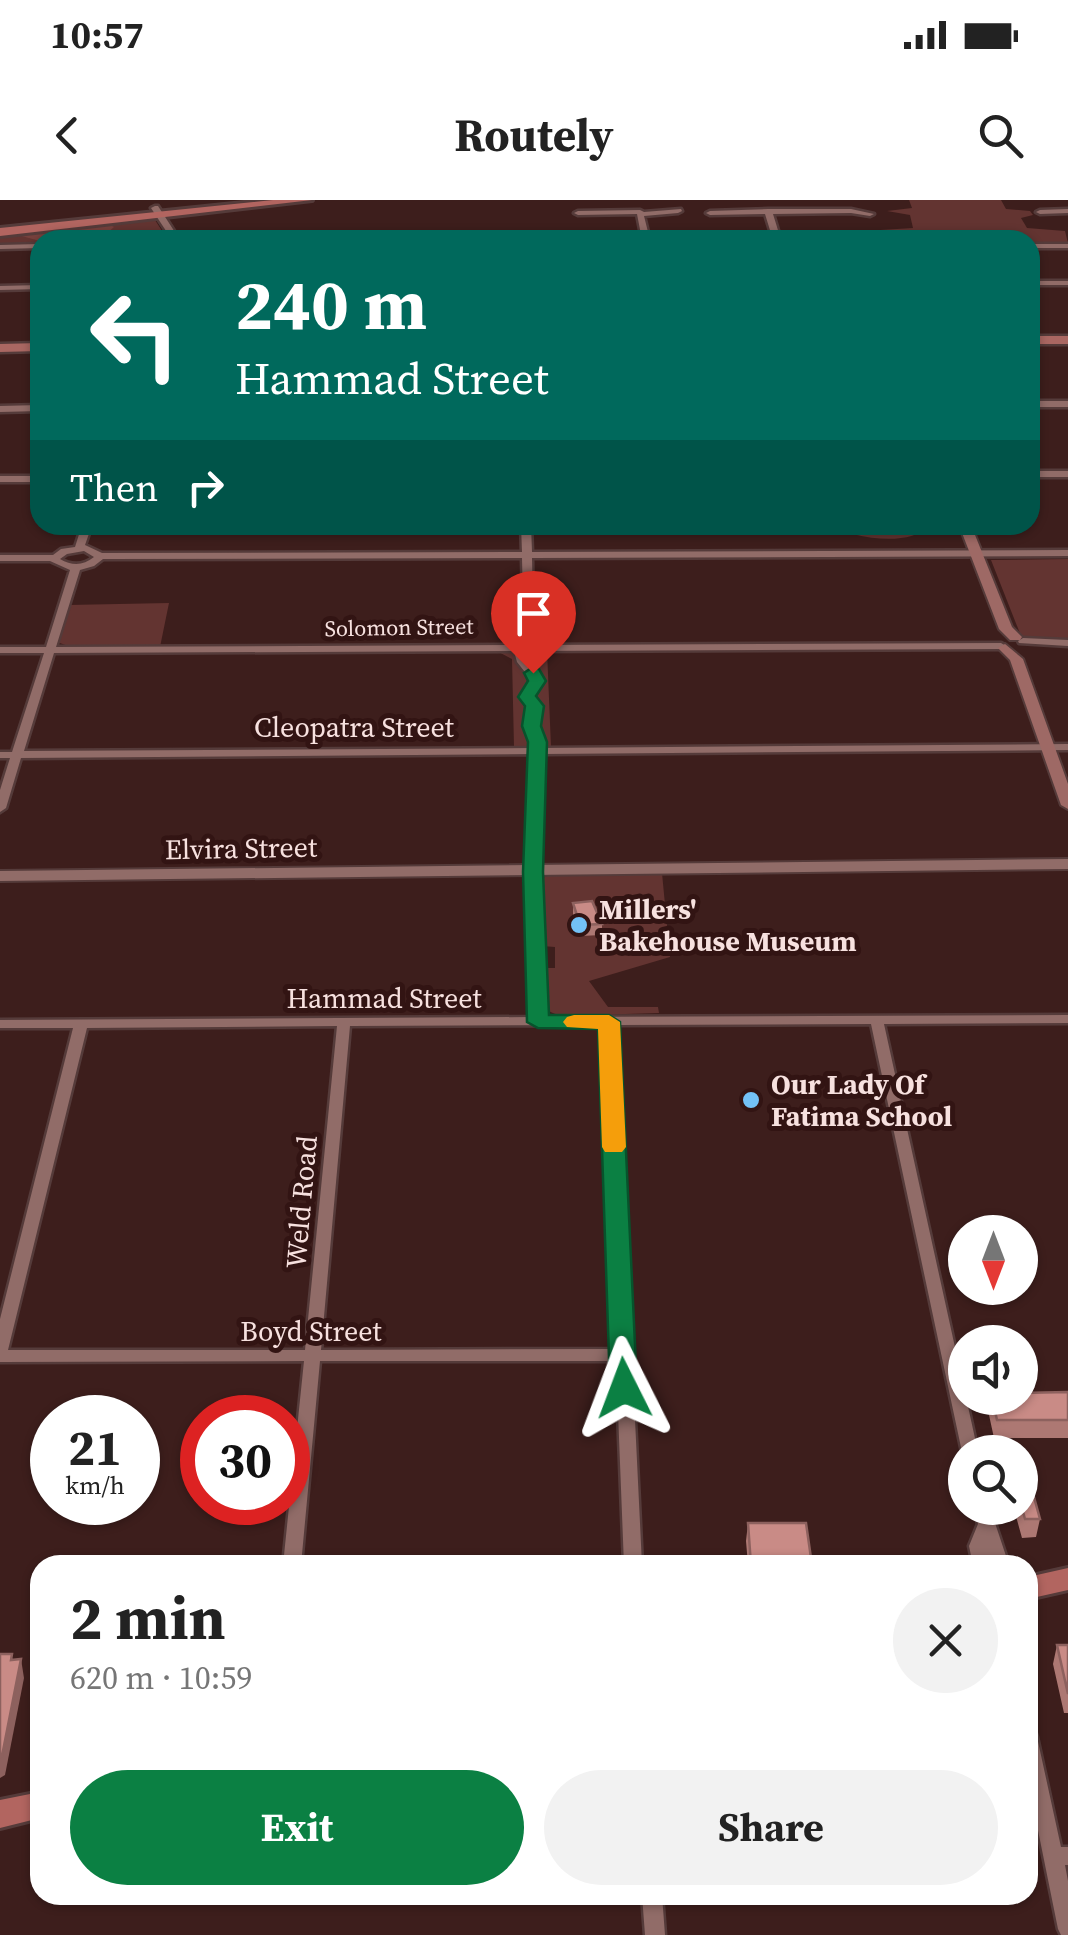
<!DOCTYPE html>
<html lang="en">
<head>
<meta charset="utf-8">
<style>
	body { margin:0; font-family:"Source Serif 4",serif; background:#f2f2f2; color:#222; height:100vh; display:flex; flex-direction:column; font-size:38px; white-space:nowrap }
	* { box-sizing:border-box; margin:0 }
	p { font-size:32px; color:#767676 }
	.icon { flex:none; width:55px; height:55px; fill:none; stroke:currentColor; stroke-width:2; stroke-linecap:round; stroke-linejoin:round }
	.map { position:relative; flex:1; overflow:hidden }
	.sheet { position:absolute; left:30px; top:1355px; width:1008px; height:350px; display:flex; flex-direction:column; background:#fff; border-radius:30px; box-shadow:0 2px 8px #0004 }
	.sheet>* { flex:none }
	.hud { position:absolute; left:30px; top:30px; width:1010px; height:305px; border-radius:30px; box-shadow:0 2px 8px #0004; background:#00695c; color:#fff; overflow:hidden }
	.needle { width:65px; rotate:180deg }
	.controls { position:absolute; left:948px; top:1015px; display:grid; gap:20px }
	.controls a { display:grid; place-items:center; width:90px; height:90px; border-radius:50%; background:#fff; box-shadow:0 2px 8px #0004; font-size:50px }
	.speed { position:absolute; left:30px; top:1195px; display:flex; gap:20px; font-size:50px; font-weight:700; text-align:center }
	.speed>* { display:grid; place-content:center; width:130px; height:130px; border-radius:50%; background:#fff; box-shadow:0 2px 8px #0004; line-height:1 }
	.speed small { font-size:25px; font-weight:400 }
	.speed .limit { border:15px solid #d22; background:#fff; color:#111 }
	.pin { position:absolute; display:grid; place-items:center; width:85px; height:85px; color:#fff; margin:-102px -42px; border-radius:50% 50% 50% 0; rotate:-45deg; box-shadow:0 0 10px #0007 }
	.pin .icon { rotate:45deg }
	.me { position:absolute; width:110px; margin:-55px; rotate:357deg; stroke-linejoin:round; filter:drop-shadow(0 0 8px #0008) }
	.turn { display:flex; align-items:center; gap:35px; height:210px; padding:0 40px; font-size:45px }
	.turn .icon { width:130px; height:130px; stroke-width:2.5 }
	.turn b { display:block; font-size:70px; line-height:85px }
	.then { display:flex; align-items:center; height:95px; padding:0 40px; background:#0003; gap:20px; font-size:38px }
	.round { display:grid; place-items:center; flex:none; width:105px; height:105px; border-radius:52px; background:#f2f2f2 }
	.summary { display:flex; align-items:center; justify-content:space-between; height:170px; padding:0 40px }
	h1 { font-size:60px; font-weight:700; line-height:75px }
	.button { display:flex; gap:20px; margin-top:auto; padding:20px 40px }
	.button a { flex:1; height:115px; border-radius:60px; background:#0b8043; color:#fff; font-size:40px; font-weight:700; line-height:115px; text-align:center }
	.button a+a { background:#f2f2f2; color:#222 }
	.status { display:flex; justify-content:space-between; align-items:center; height:70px; padding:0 50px; background:#fff; direction:ltr }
	.status svg { height:28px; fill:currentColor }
	header { display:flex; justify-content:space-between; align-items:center; height:130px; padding:0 40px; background:#fff; font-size:45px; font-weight:700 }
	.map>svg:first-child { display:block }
	.green { fill:#633431 }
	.forest { fill:#77413d }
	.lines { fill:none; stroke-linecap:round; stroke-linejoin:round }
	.minor-casing { stroke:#553b3a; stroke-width:5 }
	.tertiary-casing { stroke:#553b3a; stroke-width:4 }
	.secondary-casing { stroke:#553b3a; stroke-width:4 }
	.primary-casing { stroke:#553b3a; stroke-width:5 }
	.trunk-casing { stroke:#553b3a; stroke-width:6 }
	.minor { fill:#916c68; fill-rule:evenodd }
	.tertiary { fill:#916c68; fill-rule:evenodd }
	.secondary { fill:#9e6965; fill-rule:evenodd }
	.primary { fill:#aa6762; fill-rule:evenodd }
	.trunk { fill:#b26560; fill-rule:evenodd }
	.wall { fill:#ad7873 }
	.shaded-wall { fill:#8d615e }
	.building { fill:#c98b86; stroke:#8d615e; stroke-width:2.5 }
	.route { fill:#0b8043; stroke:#07532c; stroke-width:2.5 }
	.slow { fill:#f59e0b }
	.poi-dot { fill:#73c1f6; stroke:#321413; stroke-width:4 }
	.labels { text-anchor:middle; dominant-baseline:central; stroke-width:10; stroke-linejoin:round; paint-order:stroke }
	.far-street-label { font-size:22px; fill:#f7e1df; stroke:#321413 }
	.street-label { font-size:28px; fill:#f7e1df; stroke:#321413 }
	.poi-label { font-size:28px; font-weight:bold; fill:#f7e1df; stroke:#321413; text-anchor:start }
</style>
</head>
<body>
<div class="status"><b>10:57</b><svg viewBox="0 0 49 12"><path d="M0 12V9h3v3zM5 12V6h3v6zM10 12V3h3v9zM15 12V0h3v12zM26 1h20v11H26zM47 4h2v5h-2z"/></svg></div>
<header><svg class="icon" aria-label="back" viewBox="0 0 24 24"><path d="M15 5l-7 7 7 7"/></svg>Routely<svg class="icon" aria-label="search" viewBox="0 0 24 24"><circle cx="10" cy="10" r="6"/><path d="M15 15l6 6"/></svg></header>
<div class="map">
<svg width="1068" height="1735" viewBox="0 0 1068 1735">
	<rect width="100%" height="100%" fill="#3d1e1c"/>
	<path class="green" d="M909 0H1001L1006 9 1030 11 1033 15 1021 18 1027 28 1065 31 1068 43 784 40 782 36 913 28 910 15 887 11 912 8Z
		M149 18 155 20 168 40H40V45H0V33Z
		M826 325H930C908 349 852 337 826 325Z
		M1068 359V439L1021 436 991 360Z
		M169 403 160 447H71L57 442 68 405Z
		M495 450H547L551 547H514L512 459Z
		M662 673 670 757 589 781 608 807H658L659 813 560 816 546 810 542 768H555V747L542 746V678L554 674Z"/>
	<path class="forest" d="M106 23 114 27 105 35 108 40 40 41 14 34Z"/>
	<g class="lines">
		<g class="minor-casing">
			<path id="minor" d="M155 6H158L180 40H172L151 8Z
				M681 9 682 11 678 13 644 16 650 40H642L637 14 578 15 574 13 578 11 640 10 644 12Z
				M768 9H851L874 14 870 16 851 13 773 14 781 40H773L765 14 710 15 706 13 710 11Z
				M1068 9V13L1040 14 1036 12 1040 10Z
				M40 44V48L0 49V45Z
				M1030 44H1068V48H1030Z
				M1030 81H1068V85H1030Z
				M40 85V89L0 90V86Z
				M1030 201H1068V207H1030Z
				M40 205V211L0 212V206Z
				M1030 271H1068V277H1030Z
				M0 276H40V282H0Z
				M82 325H92L85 345 102 353 522 352 521 325H531L532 352 1068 350V356L532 358 534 445 1001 443 1006 446 1001 449 525 451 527 462 542 481 532 497 542 511 537 525 544 542 543 548 1068 544V550L543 554 539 672 545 817 1068 815V823L884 824 978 1252H965V1257L962 1252 871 824 616 825 642 1365H624L616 1161H320L301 1365H283L304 1161 0 1162V1119L73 828H0V820L531 817 527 672 532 554 21 558 6 608 0 612V590L10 558H0V552H12L44 453H0V447H46L70 370 50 361H0V355H53L61 349 75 347ZM84 351 94 357C83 366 72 366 60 359L67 354ZM522 358 524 445 518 443 514 445 56 447 80 370 94 366 103 359ZM514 451 517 462 532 481 522 497 530 511 525 525 532 542V548L24 551 54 453ZM602 825 616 1149 321 1150 350 826ZM337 826 305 1150H8L87 828Z
				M1023 438 1068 440V446L1019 443 1018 441Z
				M973 1308H990L1009 1365H991L990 1360 991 1365H973L969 1346 978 1324Z
				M1028 1529 1035 1531 1037 1537 1061 1647H1068V1665H1065L1068 1681V1735H1061L1058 1729 1028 1581Z
				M642 1695H662L665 1735H645Z"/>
		</g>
		<g class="tertiary-casing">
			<path id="tertiary" d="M1068 659V669L0 681V671Z"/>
		</g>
		<g class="secondary-casing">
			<path id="secondary" d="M959 325H971L1012 427 1022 437 1020 440H1010L999 429Z
				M1005 444 1023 459 1068 584V609L1061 605 1010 460 998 448Z"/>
		</g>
		<g class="primary-casing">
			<path id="primary" d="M1030 136H1068V144H1030Z
				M40 143V151L0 152V144Z"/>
		</g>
		<g class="trunk-casing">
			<path id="trunk" d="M273 0H312L0 36V28Z
				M1068 1368V1390L1028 1399V1377Z
				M40 1592V1618L0 1628V1600Z"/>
		</g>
		<use href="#minor" class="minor"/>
		<use href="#tertiary" class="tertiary"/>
		<use href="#secondary" class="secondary"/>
		<use href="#primary" class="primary"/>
		<use href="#trunk" class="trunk"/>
	</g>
	<path class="wall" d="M573 703 602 724V735L580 736 573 714Z
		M1068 1192V1238H994L989 1215 991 1198Z
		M1020 1301 1040 1319 1036 1337 1022 1338 1014 1309 1020 1308Z
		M748 1323 812 1365H748L746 1341Z
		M1057 1445H1068V1513H1064L1053 1464Z"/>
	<path class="shaded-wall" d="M21 1459 24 1478 5 1575 0 1578V1557Z"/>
	<path class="building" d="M592 701 602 724 580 725 573 703Z
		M1068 1192V1220H997L992 1198H1020V1193Z
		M1020 1290H1032L1040 1319H1025L1020 1301Z
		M748 1323H806L812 1365H751Z
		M1057 1445H1068V1494Z
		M0 1454H12L11 1460 21 1459 2 1556 0 1557Z"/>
	<path class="route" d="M533 467 539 469 546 481 536 496 544 506 541 526 547 542 543 672 549 815H609L620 822 637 1188 633 1195H614L610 1188 598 829 538 828 527 822 523 672 528 542 522 526 525 506 518 497 528 481 524 473Z"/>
	<path class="slow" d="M574 815H609L620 822 626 947 622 952H605L602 947 598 829 567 827 563 822 567 817Z"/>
	<g class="poi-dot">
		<circle cx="579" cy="725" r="10"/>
		<circle cx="751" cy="900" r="10"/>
	</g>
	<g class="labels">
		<g class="far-street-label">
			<text transform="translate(399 427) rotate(-1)">Solomon Street</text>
		</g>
		<g class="street-label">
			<text x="354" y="527">Cleopatra Street</text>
			<text transform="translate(241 648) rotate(-1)">Elvira Street</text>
			<text x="384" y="798">Hammad Street</text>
			<text transform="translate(301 1002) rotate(-85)">Weld Road</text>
			<text x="311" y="1131">Boyd Street</text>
		</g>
		<g class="poi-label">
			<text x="599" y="709">Millers'<tspan x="599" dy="32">Bakehouse Museum</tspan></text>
			<text x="771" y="884">Our Lady Of<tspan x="771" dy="32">Fatima School</tspan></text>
		</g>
	</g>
</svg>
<div class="controls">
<a><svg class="needle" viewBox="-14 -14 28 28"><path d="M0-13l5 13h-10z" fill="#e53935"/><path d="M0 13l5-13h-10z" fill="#767676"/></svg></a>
<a><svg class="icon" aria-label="sound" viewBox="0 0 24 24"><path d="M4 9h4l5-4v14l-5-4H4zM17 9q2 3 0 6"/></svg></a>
<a><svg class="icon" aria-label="search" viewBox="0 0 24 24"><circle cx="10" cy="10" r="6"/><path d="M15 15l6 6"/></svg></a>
</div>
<div class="speed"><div>21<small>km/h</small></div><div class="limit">30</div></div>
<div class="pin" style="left:533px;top:473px;background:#d93025"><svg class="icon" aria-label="arrive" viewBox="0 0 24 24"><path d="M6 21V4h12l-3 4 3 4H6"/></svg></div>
<svg class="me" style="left:624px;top:1188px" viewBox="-20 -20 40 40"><path d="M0-17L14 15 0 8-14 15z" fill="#0b8043" stroke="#fff" stroke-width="4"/></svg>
<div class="hud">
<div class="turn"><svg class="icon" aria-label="left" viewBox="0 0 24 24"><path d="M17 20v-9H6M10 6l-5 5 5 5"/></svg><div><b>240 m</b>Hammad Street</div></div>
<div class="then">Then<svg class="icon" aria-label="right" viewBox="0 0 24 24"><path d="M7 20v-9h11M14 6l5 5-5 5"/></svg></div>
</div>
<section class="sheet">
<div class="summary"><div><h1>2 min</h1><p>620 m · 10:59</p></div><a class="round"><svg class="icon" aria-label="close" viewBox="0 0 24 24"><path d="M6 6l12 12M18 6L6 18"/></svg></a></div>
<div class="button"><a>Exit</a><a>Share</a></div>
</section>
</div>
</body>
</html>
